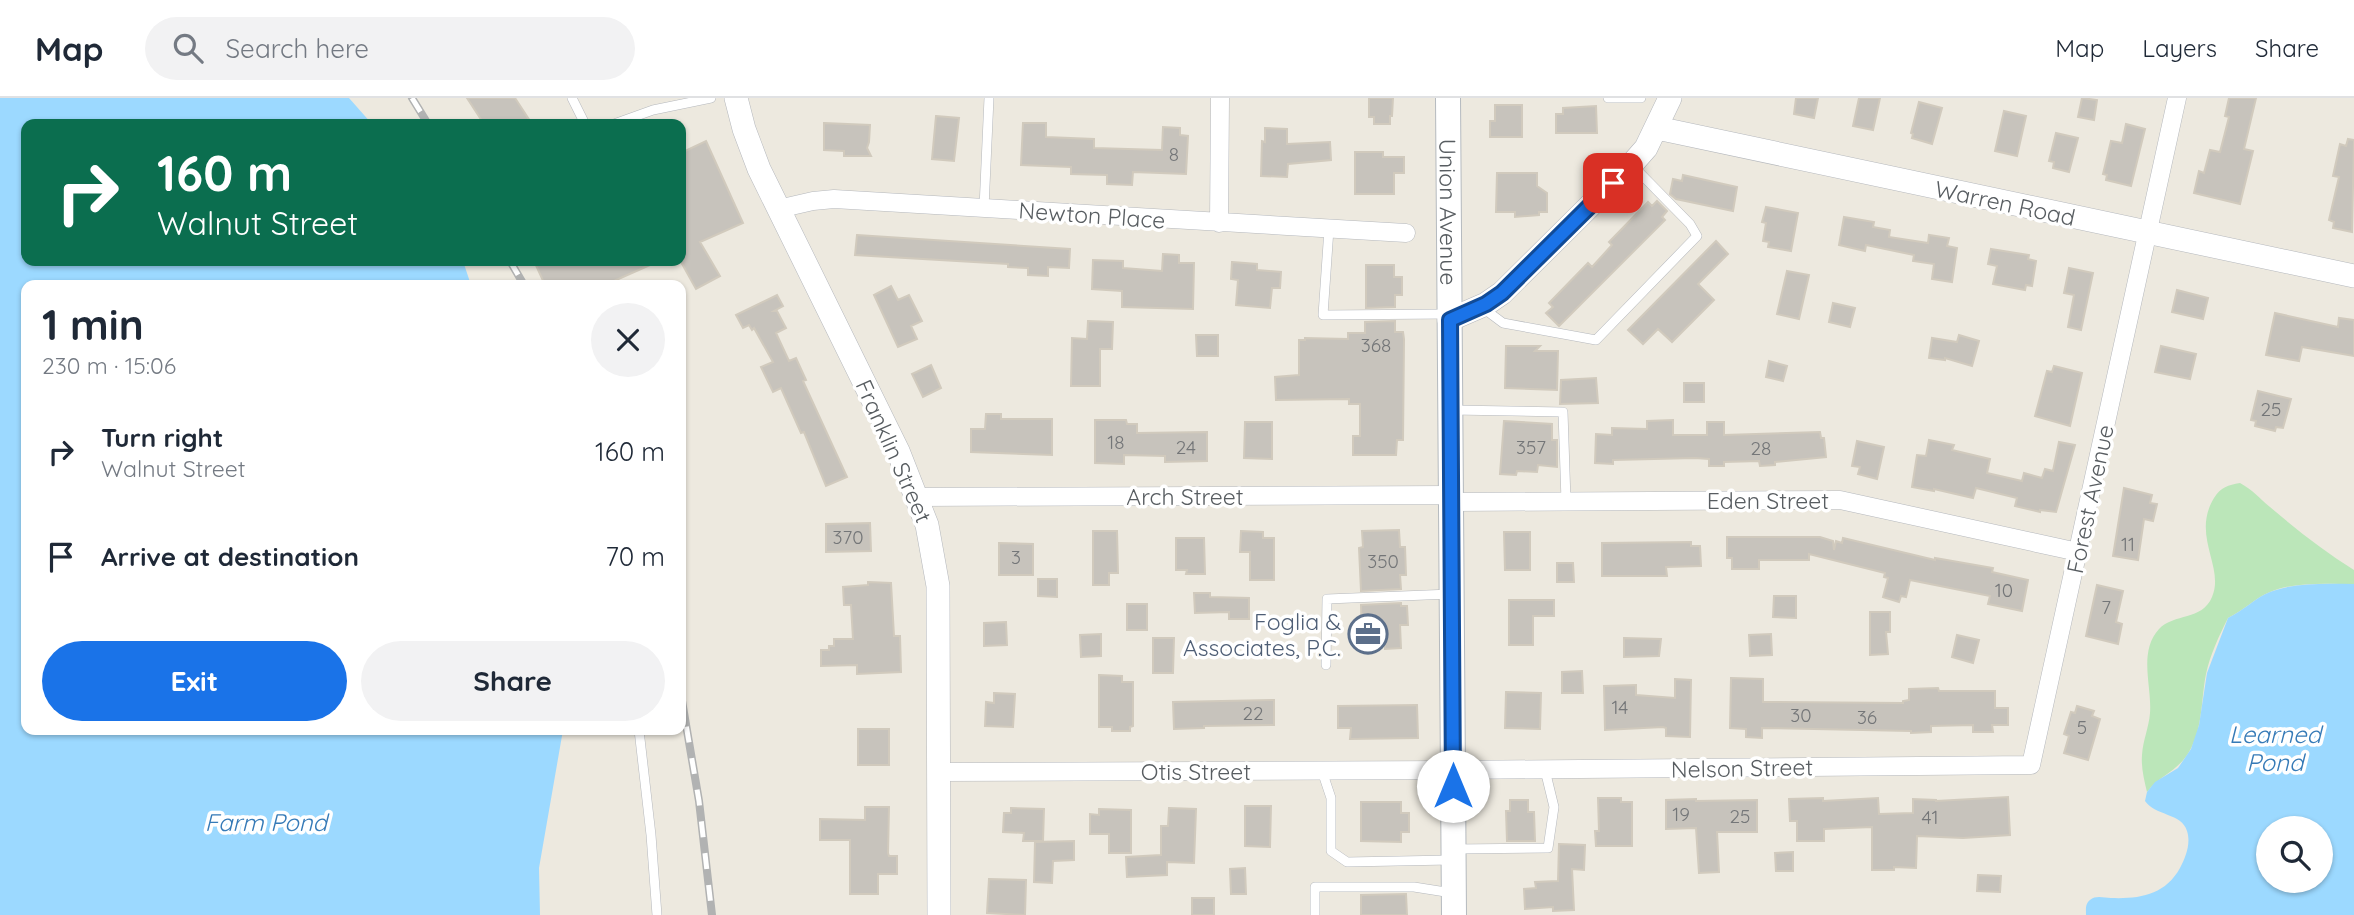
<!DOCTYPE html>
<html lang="en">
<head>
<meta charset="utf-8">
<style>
	body { margin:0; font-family:Quicksand,sans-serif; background:#f2f2f3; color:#1f2937; height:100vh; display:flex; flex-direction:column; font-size:26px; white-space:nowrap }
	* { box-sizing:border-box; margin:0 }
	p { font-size:23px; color:#747a83 }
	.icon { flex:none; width:38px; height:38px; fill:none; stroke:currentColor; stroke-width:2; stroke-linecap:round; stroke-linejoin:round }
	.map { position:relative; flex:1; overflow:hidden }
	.details { position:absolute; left:21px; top:182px; width:665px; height:455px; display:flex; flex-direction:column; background:#fff; border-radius:14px; box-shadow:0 2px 5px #0004 }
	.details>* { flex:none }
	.guide { position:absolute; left:21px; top:21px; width:665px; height:147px; border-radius:14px; box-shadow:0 2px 5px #0004; background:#0b6e4f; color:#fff; overflow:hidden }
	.tools { position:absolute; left:2256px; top:718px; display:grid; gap:14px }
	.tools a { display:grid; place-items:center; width:77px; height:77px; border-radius:50%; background:#fff; box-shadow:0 2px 5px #0004; font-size:35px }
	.pin { position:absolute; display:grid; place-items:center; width:60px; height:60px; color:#fff; margin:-30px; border-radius:14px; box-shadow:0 4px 10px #0006 }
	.me { position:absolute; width:77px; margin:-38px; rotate:0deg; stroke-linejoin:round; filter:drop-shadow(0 0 5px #0008) }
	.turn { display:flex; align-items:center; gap:24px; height:147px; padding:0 21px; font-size:32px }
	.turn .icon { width:91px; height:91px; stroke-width:2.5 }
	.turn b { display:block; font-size:49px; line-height:60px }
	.round { display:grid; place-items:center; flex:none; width:74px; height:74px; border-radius:37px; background:#f2f2f3 }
	.overview { display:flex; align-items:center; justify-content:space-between; height:119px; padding:0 21px }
	h1 { font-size:42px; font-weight:700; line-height:52px }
	.primary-button { display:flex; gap:14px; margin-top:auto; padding:14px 21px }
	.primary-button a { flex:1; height:80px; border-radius:42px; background:#1a73e8; color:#fff; font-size:28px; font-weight:700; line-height:80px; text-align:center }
	.primary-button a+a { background:#f2f2f3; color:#1f2937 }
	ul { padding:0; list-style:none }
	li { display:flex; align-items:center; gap:21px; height:105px; padding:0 21px }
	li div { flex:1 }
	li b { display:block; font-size:26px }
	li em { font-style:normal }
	header { display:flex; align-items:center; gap:42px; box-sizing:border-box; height:98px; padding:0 35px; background:#fff; border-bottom:2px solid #e0e1e3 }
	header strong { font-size:33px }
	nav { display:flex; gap:38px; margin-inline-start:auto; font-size:24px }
	.search { width:490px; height:63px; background:#f2f2f3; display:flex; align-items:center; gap:18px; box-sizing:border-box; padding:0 24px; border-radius:38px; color:#747a83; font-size:26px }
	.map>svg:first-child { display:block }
	.green { fill:#bbe6b9 }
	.water { fill:#9cd9ff; fill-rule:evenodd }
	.building { fill:#c7c3bc; stroke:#d1cabd; stroke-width:2 }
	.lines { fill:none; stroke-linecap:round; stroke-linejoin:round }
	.service-casing { stroke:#b5b8bd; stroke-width:10 }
	.minor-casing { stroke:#b5b8bd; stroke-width:19 }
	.tertiary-casing { stroke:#b5b8bd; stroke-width:24 }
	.secondary-casing { stroke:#b5babf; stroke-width:26 }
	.service { stroke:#fff; stroke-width:9 }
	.minor { stroke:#fff; stroke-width:18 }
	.tertiary { stroke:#fff; stroke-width:23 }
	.secondary { stroke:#fff; stroke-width:24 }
	.rail-casing { stroke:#b1b2b2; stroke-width:8 }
	.rail { stroke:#fff; stroke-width:5; stroke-dasharray:16; stroke-linecap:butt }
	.route-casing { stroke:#114b97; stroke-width:18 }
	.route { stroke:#1a73e8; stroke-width:12 }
	.labels { text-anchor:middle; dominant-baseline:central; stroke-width:7; stroke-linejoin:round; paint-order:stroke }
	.number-label { font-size:19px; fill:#747678 }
	.street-label { font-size:23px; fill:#585d61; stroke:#fff }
	.service-label { font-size:23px; fill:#4e5e75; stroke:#fff; text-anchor:end }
	.water-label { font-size:24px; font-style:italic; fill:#357ab7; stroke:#fff }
</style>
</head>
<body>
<header>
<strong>Map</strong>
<div class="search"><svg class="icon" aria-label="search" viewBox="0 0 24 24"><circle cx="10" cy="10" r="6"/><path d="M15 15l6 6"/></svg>Search here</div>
<nav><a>Map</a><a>Layers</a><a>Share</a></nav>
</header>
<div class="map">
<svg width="2354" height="817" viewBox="0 0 2354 817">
	<rect width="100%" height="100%" fill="#ede9df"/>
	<path class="green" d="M2240 385C2253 392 2259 400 2270 409 2297 432 2324 453 2354 472V486C2327 486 2296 483 2270 494 2255 500 2243 513 2228 520 2219 538 2210 557 2206 576 2201 601 2203 631 2189 654 2177 674 2160 677 2147 694 2144 682 2141 669 2142 657 2143 642 2149 629 2150 615 2152 588 2138 554 2159 531 2174 515 2202 523 2212 499 2225 469 2191 438 2214 400 2221 389 2228 387 2240 385Z"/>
	<path class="water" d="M0 0H349L372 26H26V163H463L471 187H26V632H563L539 770 540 817H0Z
		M2354 486V817H2086C2086 811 2085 806 2090 802 2096 797 2104 800 2111 800 2140 801 2165 797 2180 770 2186 759 2191 745 2187 733 2182 715 2155 718 2145 703L2147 694 2155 684 2178 670 2191 651 2199 627 2207 575 2228 520C2243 513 2255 500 2270 494 2296 484 2327 486 2354 486ZM2268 730H2320V782H2268Z"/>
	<path class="building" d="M467 0H515L532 26H484Z
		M1369 0H1393L1392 18H1390V26H1374V19H1369Z
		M1796 0H1818L1814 20 1794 16Z
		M1859 0H1880L1873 32 1853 28Z
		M2082 0 2097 2 2094 22 2078 19Z
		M2229 0H2256L2244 51 2253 53 2240 106 2194 95 2199 73 2204 75 2210 52 2220 54 2229 19 2225 18Z
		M1919 4 1942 10 1932 46 1912 40 1913 36 1911 35Z
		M1495 7H1522V39H1490V23H1495Z
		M1596 8 1597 35H1556V16H1563V10Z
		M2004 13 2026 18 2017 58 1995 53Z
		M936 18 959 20 954 63 932 61Z
		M824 25 870 27 869 44 867 50 871 58H844V53L824 52Z
		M1023 25H1046V39L1094 41V50L1162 52 1163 29 1180 30V37L1188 38 1186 76 1133 74 1132 87 1107 86V77L1071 76V69L1021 67Z
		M2126 26 2145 31 2131 88 2106 82 2107 77 2103 76 2111 43 2122 45Z
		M1265 30 1287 31V46L1330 44 1331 62 1288 66 1287 79 1261 78 1262 43 1265 44Z
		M2056 35 2078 40 2069 74 2053 70 2054 64 2049 63Z
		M2348 41 2354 42 2352 134 2333 130 2334 124 2329 122 2339 79 2333 78 2340 46 2346 48Z
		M706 43 743 125 700 144 720 178 696 191 681 164V55Z
		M1355 54H1383V59H1404V75H1394V96H1355Z
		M1497 75H1537V88L1547 95V114H1539V117L1515 119V114H1496Z
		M1683 77 1737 89 1733 113 1676 101 1670 96 1673 81 1682 83Z
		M1657 103 1667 113 1662 119 1665 122 1559 228 1546 215 1553 209 1549 205 1588 165 1592 169 1612 147 1609 144 1648 104 1652 108Z
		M1766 109 1798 115 1791 153 1768 149 1769 144 1763 143 1766 125 1762 124Z
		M1844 119 1874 124 1873 129 1890 132 1889 139 1928 145 1929 137 1949 140 1947 148 1957 150 1952 184 1932 181 1934 166 1913 163 1914 157 1866 147 1865 153 1839 147Z
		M857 137 1070 151 1069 170 1048 169V178L1028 177V170L1008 169V166L855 157Z
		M1716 143 1728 156 1698 186 1714 202 1672 244 1658 231 1643 246 1628 232Z
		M1991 151 2029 157 2028 161 2036 163 2032 188 2026 187 2025 192 1993 186 1997 168 1988 166Z
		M1163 156 1179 157V165H1194L1193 211 1122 209V193L1092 191 1093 162 1123 163V170L1162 173Z
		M534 163H659L605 187H545Z
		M1232 164 1257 166V172L1281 174 1280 190H1272L1270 210 1236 207 1238 182 1231 181Z
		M1366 167H1394V179H1402V197H1395V209L1366 210Z
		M2069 170 2093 175 2081 232 2068 229 2074 197 2064 195Z
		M1787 173 1809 177 1799 221 1777 216Z
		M891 188 898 202 909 197 922 223 911 228 917 241 898 249 874 197Z
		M2177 192 2208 200 2203 221 2172 214Z
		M777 197 783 208 774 213H777L786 230 776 235 789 263 796 260 806 282 803 283 847 379 826 388 804 334 801 335 781 290 773 294 761 269 773 264 754 230 752 232 749 227 743 230 736 217Z
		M1833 205 1855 210 1850 229 1829 224Z
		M2275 215 2338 229 2339 220 2354 222V258L2302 249 2299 263 2266 257Z
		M1088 223 1113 224 1112 251H1100V288H1071L1072 240 1087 241Z
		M1395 223V234H1403L1404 241 1403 342H1397L1396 357H1353V338H1360V306H1349V301L1276 302 1275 279 1299 277V242H1305V240L1348 241V235H1365V224Z
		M1196 237H1218V258H1197Z
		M1959 237 1979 243 1972 268 1945 260V262L1929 260 1932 240 1957 244Z
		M1506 248H1540L1535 253H1558L1557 292 1505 290Z
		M2161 248 2196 256 2190 281 2155 274Z
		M1769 263 1787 268 1783 283 1766 279Z
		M931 267 941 290 923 299 912 276Z
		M2054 268 2082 275 2070 328 2035 318 2047 273 2052 274Z
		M1596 280 1598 305 1560 306 1561 282Z
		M1684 285H1704V304H1684Z
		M2258 293 2291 301 2283 330 2276 329 2275 333 2255 328 2256 323 2251 322Z
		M986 316H1001V321H1052V357L971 354V331H985Z
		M1095 322H1126L1127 326H1137V335L1207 334V363L1165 364V358L1124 357V366L1095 365Z
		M1673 322V337H1707V324H1724V337L1820 334 1821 340H1824L1826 359 1775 364V367L1760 368 1759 363 1724 364V368H1709V361L1695 360 1613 362V366L1595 365 1596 336 1612 337V330L1647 331V323Z
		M1504 323 1552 326V342H1557V369L1538 367 1537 374 1517 373 1516 377 1500 376Z
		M1245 324H1272V361L1244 360Z
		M1929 342 1954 347 1952 352 1990 361 1987 375 2022 383 2024 375 2042 380 2045 371 2053 373 2059 344 2075 347 2056 414 2040 412V414L2015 408 2017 400 1976 390 1973 400 1934 391V393L1912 389 1917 357 1926 358Z
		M1857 343 1884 349 1877 381 1858 376 1860 369 1852 368Z
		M2124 390 2152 397 2150 405 2157 406 2153 423 2144 421 2138 462 2113 458Z
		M870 425 871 453 826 454V426Z
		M1399 432 1400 449H1405L1406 477H1400L1401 491 1361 493 1359 450 1363 449 1362 433Z
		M1093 433H1117L1118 475H1109V487H1093Z
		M1241 433 1263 434V440H1274V482H1250V454H1240Z
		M1504 434H1530V472H1505Z
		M1727 439H1820L1833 443 1834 452 1836 443 1842 445 1843 440 1935 462V460L1993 470 1992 474 2028 482 2022 513 1988 506 1990 498 1910 482 1906 499 1901 498 1899 504 1883 499 1888 480 1884 479 1885 475 1809 456V462H1759V471H1732V460H1727Z
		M1176 440H1204L1205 476H1186L1187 472H1176Z
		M1691 444V448H1700L1701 468 1666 469 1667 478H1602V445Z
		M999 445 1033 446V477H999Z
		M1557 465H1573L1574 484H1557Z
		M1038 481H1057V499L1038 498Z
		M868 484 891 485 894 538H900L901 574 857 576V567L821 568V552H829V548H834V541H853L851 507H844L843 489 868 487Z
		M2097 487 2123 493 2116 524 2122 526 2118 546 2086 538Z
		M1194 495H1210V499L1249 500V521H1229V514L1195 515Z
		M1774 498H1796V520L1773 519Z
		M1509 502H1554V518H1533V547H1509Z
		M1401 505V508H1407L1408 527H1400L1401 550 1385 551V548H1362L1361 507Z
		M1127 506H1147V532H1127Z
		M1870 514H1890V534H1886L1888 556 1870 557Z
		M1006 524 1007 547 984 548V525Z
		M1101 536V558L1081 559 1080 537Z
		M1771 536 1772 557 1750 558 1749 537Z
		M1957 537 1979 542 1973 565 1952 559Z
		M1153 540H1174L1173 575H1153Z
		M1624 540 1661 541 1659 558 1624 559Z
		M1582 573 1583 595H1562V574Z
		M1099 577 1122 578V584H1133V628L1130 629V633H1112V629H1099Z
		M1731 580 1763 581V604L1903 605V603L1909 602V591L1938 590 1939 593H1995V610H2008V627H1992L1993 634H1973V627L1931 628V634L1911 635V633L1762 630V640L1746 639V631L1730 630Z
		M1675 581 1691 582 1690 639 1666 638V630L1663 629 1605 632 1604 588 1636 587V597L1675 600Z
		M1506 594 1541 595 1540 631 1505 630Z
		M994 595 1015 596 1013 629 985 628 986 604 994 605Z
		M1274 602V627L1204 628V630L1174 631 1173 604Z
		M1417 607 1418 640 1350 641 1351 630H1338V608Z
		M2077 608 2094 613 2092 618 2100 621 2088 662 2064 655 2069 638 2064 636 2071 614 2075 615Z
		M858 631H889V667H858Z
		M2008 699 2010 737 1963 740 1917 738 1916 770 1894 769V772H1872V729L1824 731V743H1797V723H1790L1789 701 1823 700V703L1878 700 1879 716 1913 715V701L1936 702V703Z
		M1598 700H1621V704H1632V748H1596L1595 733H1599Z
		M1696 701V703L1757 702V734H1717L1719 774 1699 775 1696 730 1666 731V702Z
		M1510 702H1528V714H1534L1535 743H1507L1506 713H1510Z
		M1361 704H1401V715H1409V734H1401V744L1361 743Z
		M1245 708H1271L1270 749 1245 748Z
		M865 709H889L888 755 889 758H897V776H878V796H850V742H820V721L865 722Z
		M1011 710 1044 711 1043 743H1023L1024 735 1003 734 1004 715H1011Z
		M1169 710 1196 711 1194 765 1167 764V777L1127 779 1126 759 1161 757V728H1168Z
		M1099 711 1131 712V755H1109V736H1090V716L1099 717Z
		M1074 743V762L1053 763 1052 785 1034 784 1035 744Z
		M1559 746 1585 747 1584 772 1572 771 1574 812 1553 813V809L1525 811 1524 791 1536 790 1535 784 1558 783Z
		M1793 754V773H1776L1775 755Z
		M1245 770 1246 796H1231L1230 771Z
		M1978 777 2001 778 2000 794 1977 793Z
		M989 781 1026 782 1025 817 987 815Z
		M1406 796 1407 817H1361V797Z
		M1192 800H1214V817H1192Z"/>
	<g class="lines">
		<g class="service-casing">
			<path id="service" d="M572 0 585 26
				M1608 0H1641
				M614 26 653 12 711 0
				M984 110 989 0
				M1329 131 1323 217 1448 216
				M1483 210 1503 225 1596 242 1697 138 1690 126 1633 68
				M1453 312 1563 314 1566 403
				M1326 567 1327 501 1451 496
				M639 632 651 737 657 817
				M1322 673 1331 700V753L1347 764 1450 762
				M1455 751 1548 750 1554 709 1545 672
				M1315 817V789H1414L1452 795"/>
		</g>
		<g class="minor-casing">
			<path id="minor" d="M778 111 813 103 834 101 1406 135
				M1219 125 1220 0
				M917 399 1452 397
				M1452 404 1840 402 2078 454
				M939 674 1453 672 2031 667 2177 0"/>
		</g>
		<g class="tertiary-casing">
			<path id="tertiary" d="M736 0 744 31 759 71 898 353 927 427 938 488 939 817
				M1657 30 2354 178
				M1449 222 1486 206 1502 195 1631 67 1646 50 1670 0"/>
		</g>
		<g class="secondary-casing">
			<g id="secondary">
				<path id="s1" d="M1448 0 1454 817"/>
			</g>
		</g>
		<use href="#service" class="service"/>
		<use href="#minor" class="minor"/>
		<use href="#tertiary" class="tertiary"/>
		<use href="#secondary" class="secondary"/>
		<g class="rail-casing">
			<path id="rail" d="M412 0 428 26
				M510 163 524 187
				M681 597 699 703 712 817"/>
		</g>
		<use href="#rail" class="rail"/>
	</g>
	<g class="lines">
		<g class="route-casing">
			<path id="route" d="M1453 688 1450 222 1486 206 1502 195 1613 85"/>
		</g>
		<use href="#route" class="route"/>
	</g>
	<defs>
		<g id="office-ring" transform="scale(2.0125)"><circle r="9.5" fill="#fff" stroke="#5c6f8a" stroke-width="1.5"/><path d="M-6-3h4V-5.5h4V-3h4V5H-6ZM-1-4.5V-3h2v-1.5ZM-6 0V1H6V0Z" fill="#5c6f8a"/></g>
	</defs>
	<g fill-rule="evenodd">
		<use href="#office-ring" x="1368" y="536"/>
	</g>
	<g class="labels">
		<g class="number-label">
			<text x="1174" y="56">8</text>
			<text x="1376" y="247">368</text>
			<text x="2271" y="311">25</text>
			<text x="1116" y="344">18</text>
			<text x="1186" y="349">24</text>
			<text x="1531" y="349">357</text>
			<text x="1761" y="350">28</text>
			<text x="848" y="439">370</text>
			<text x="2128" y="446">11</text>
			<text x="1016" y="459">3</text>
			<text x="1383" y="463">350</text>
			<text x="2004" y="492">10</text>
			<text x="2106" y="509">7</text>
			<text x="1620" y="609">14</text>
			<text x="1253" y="615">22</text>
			<text x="1801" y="617">30</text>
			<text x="1867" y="619">36</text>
			<text x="2082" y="629">5</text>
			<text x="1681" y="716">19</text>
			<text x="1740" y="718">25</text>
			<text x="1930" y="719">41</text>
		</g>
		<g class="street-label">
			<text transform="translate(2005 105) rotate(12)">Warren Road</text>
			<text stroke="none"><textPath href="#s1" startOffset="114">Union Avenue</textPath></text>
			<text transform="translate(1092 117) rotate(4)">Newton Place</text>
			<text transform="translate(894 353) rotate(66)">Franklin Street</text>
			<text x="1185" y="398">Arch Street</text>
			<text transform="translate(2090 401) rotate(-78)">Forest Avenue</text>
			<text x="1768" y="402">Eden Street</text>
			<text transform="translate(1742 670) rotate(-1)">Nelson Street</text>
			<text x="1196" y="673">Otis Street</text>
		</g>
		<g class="service-label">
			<text x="1341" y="523">Foglia &amp;<tspan x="1341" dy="26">Associates, P.C.</tspan></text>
		</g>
		<g class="water-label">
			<text x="2275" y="636">Learned<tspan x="2275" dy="28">Pond</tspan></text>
			<text x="266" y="724">Farm Pond</text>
		</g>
	</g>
</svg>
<div class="tools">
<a><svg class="icon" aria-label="search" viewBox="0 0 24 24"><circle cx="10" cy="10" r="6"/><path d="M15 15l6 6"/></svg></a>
</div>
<div class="pin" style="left:1613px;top:85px;background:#d93025"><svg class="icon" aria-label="arrive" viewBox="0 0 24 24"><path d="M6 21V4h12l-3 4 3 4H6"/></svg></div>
<svg class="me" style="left:1453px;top:688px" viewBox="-20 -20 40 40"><circle r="19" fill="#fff"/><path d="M0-13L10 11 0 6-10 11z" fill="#1a73e8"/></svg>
<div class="guide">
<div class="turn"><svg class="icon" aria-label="right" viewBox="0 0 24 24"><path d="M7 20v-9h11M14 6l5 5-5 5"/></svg><div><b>160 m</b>Walnut Street</div></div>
</div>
<section class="details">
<div class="overview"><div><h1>1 min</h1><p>230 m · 15:06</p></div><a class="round"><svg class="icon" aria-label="close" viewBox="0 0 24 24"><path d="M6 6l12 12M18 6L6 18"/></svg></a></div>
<ul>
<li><svg class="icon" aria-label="right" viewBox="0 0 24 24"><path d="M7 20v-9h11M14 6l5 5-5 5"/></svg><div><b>Turn right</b><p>Walnut Street</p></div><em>160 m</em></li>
<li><svg class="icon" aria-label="arrive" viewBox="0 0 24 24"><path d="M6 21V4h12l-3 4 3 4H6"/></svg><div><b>Arrive at destination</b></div><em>70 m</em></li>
</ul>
<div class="primary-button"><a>Exit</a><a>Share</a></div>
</section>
</div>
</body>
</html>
